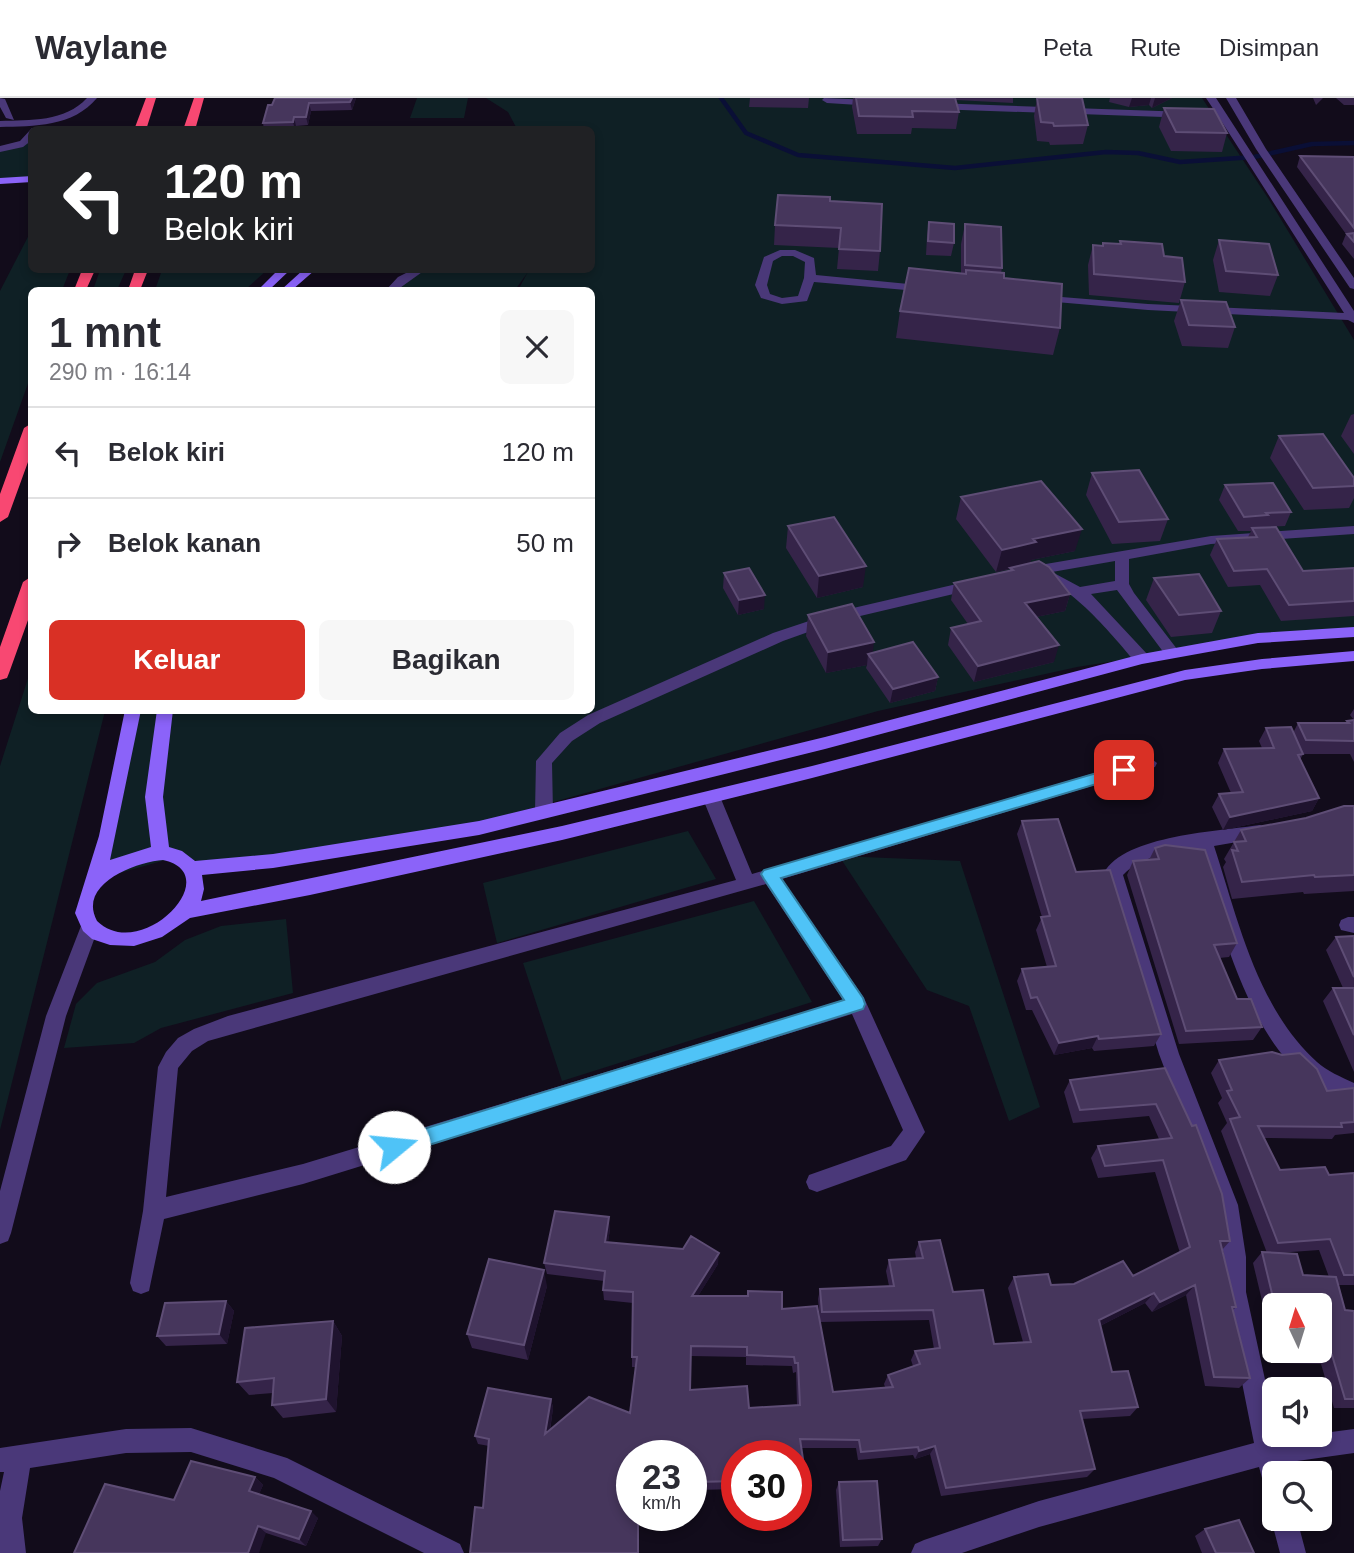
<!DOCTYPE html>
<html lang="id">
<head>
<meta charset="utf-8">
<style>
	body { margin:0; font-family:Helvetica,sans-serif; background:#f7f7f7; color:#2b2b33; height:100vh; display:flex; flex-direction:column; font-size:26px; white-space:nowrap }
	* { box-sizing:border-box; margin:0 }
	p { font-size:23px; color:#7c7c81 }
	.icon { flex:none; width:38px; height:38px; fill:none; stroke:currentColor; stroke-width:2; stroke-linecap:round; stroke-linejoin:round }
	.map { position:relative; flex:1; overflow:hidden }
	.drawer { position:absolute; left:28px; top:189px; width:567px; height:427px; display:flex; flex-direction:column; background:#fff; border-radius:10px; box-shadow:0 4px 10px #0003 }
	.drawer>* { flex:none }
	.guide { position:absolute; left:28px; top:28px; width:567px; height:147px; border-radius:10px; box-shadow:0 4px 10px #0003; background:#202124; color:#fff; overflow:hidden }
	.needle { width:46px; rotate:356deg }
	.tools { position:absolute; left:1262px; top:1195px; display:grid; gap:14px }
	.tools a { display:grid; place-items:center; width:70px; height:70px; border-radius:10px; background:#fff; box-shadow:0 4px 10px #0003; font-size:35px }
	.speed { position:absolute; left:616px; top:1342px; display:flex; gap:14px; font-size:35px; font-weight:700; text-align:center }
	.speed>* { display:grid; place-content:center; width:91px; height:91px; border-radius:50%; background:#fff; box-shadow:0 4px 10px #0003; line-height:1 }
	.speed small { font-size:18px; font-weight:400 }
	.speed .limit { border:10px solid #d22; background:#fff; color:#111 }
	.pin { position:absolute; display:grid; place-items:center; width:60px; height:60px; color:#fff; margin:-30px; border-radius:14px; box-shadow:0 4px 10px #0006 }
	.me { position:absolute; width:77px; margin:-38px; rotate:73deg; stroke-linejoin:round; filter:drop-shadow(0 0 5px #0008) }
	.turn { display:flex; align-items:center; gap:24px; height:147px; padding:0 21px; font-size:32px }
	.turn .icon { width:91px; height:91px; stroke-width:2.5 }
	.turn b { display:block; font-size:49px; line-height:60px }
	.round { display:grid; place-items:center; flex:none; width:74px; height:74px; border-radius:10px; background:#f7f7f7 }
	.summary { display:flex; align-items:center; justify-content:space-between; height:119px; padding:0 21px }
	h1 { font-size:42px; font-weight:800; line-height:52px }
	.action { display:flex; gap:14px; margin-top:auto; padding:14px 21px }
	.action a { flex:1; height:80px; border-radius:10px; background:#d93025; color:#fff; font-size:28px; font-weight:800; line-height:80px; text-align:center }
	.action a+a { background:#f7f7f7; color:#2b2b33 }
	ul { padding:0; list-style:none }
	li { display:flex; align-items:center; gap:21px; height:91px; padding:0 21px; border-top:2px solid #e1e1e2 }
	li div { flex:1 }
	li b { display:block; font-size:26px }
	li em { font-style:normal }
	header { display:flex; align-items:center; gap:42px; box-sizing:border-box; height:98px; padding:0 35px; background:#fff; border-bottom:2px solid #e1e1e2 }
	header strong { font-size:33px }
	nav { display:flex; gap:38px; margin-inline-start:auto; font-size:24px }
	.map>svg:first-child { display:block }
	.green { fill:#0f2025 }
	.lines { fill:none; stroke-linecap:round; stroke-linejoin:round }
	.stream { stroke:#0a0f36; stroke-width:4.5 }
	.street { fill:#4a3879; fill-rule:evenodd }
	.secondary { fill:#8b63f9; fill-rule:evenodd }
	.highway { fill:#f84872; fill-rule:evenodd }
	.wall { fill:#352449; fill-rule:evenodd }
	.shaded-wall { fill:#1f132e }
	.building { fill:#46365c; stroke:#5e4d75; stroke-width:2; fill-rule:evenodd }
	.route { fill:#4fc3f7; stroke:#337fa1; stroke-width:2 }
</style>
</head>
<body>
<header>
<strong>Waylane</strong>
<nav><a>Peta</a><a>Rute</a><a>Disimpan</a></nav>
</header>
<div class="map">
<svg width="1354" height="1455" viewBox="0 0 1354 1455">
	<rect width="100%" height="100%" fill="#120c1b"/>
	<path class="green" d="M417 0H468L464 20H410Z
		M486 0H1202L1268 100 1354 242V537L1230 545 1077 569 878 613 389 750 189 768 176 759 95 782 136 613 592 612V192H518L529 172H592V32L517 31 508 14Z
		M31 33V81L0 83V51L15 49Z
		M31 133 32 172H70L62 192H32L31 277 0 364V193Z
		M100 172H126L117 192H93Z
		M162 172H267L245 192H155Z
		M417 172H526L528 174 515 192H397Z
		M31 571 32 612 105 613 0 1032V668Z
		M688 733 716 781 497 845 483 785Z
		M839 758 960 763 1040 1009 1009 1023 969 908 927 892Z
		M754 803 812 904 562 983 523 865Z
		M286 821 293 895 161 930 134 945 64 950 76 906 97 885 155 864 185 842 221 828Z"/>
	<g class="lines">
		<path class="stream" d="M721 0 746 35 798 57 955 70 1106 54 1138 55 1180 64 1254 59 1312 46 1354 45"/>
		<path class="street" d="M0 0 5 1 14 22 6 20 0 9Z
			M87 0H97C73 29 34 28 0 29V23C30 22 65 24 87 0Z
			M824 0 874 2 879 5 874 8 827 5 822 2Z
			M1206 0H1216L1354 213V225L1348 222 1148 212 1033 202 1031 200 1037 197 1148 206 1344 215 1220 21 934 11 929 8 934 5 1216 15Z
			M1226 0H1236L1266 51 1354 180V191L1350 190 1256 51Z
			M32 30 36 32H32V42L23 49 0 54V48L20 43Z
			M780 152H795L814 160 816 177 929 188 935 191 929 194 814 184 807 203 782 206 761 200 755 187 764 159ZM782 158H793L805 164 804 180 798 198 782 200 770 196 767 187 773 163Z
			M412 172H425L397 192H386L398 179Z
			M1354 428V436L1211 446 1129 461V486L1134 495 1177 551 1180 555 1177 559H1167L1117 492 1091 496 1148 557 1150 561 1148 565H1136C1116 541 1061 473 1028 479L1021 474 1028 469 1211 438ZM1115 463V483L1080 489 1052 474Z
			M974 482 979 484 981 487 979 490 839 523 783 543 600 625 572 643 552 665 553 714 550 719H538L535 714 536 663 560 635 588 617 773 535 836 514Z
			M1149 659 1157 665 1155 669 782 781 864 900 925 1034 906 1062 817 1094 809 1091 806 1084 809 1077 891 1048 903 1032 852 916 303 1086 164 1121 149 1193 141 1196 133 1193 130 1185 143 1113 158 969 166 954 178 940 194 931 228 918 736 782 703 701 706 696H718L721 701 752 776ZM766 786 843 902 303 1066 166 1099 178 970 192 953 208 943Z
			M1260 727 1266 729 1269 734 1266 739 1214 748C1238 821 1257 910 1317 964 1327 973 1341 979 1354 985V1004C1338 998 1320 990 1306 980 1247 936 1218 818 1197 751 1171 755 1142 757 1123 777L1179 956 1238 1107 1246 1159V1194L1274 1323V1337H1277L1278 1341 1354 1331V1355L1283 1365 1285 1376H1274V1395L1265 1391 1259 1369 1039 1429 962 1455H911L915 1446 924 1442 1039 1403 1254 1345 1224 1194V1159L1216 1107 1159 956 1104 775C1124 737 1221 733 1260 727Z
			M1348 819H1354V835L1341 832 1339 827 1341 822Z
			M90 820 97 823 99 828 66 918 11 1135 8 1143 0 1146V1093L46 918 81 828 83 823Z
			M191 1330 287 1360 460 1446 464 1455H424L274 1380 191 1354 126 1355 30 1370 22 1420 26 1455H0V1393L4 1374H0V1350L126 1331Z
			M1274 1414V1421H1297L1306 1455H1280L1271 1421Z"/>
		<path class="secondary" d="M32 78V84L0 86V80Z
			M278 172H290L269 192H258Z
			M303 172H315L292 192H281Z
			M1354 529V539L1258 545 1142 566 825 651 479 737 273 770 202 777 204 791 201 803 562 728 812 668 1185 572 1262 561 1354 553V563L1262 571 1185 582 812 680 562 742 310 797 190 820 162 839 134 848 110 847 92 841 83 833 75 815 99 738 125 612H141L110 762 151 749 145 699 157 612H173L163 699 169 749 182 753 195 763 273 756 479 723 825 639 1142 556 1258 535ZM163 762C228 776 141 866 97 823 77 786 136 764 163 762Z"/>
		<path class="highway" d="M146 0H156L146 32H134Z
			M194 0H204L195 32H183Z
			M82 172H95L86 192H74Z
			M135 172H148L140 192H128Z
			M32 325V353L8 419 0 424V396L24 330Z
			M32 478V511L9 575 7 580 0 582V549L23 484Z"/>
	</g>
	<path class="wall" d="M356 0 352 12 311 13 308 27 296 28 295 32H264L263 25 268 7Z
		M750 0H809L808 10 749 9Z
		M853 0H1013V5L956 2 959 14 956 31 912 30 911 36H857L852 9Z
		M1037 0 1088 27 1083 46 1050 47 1049 44 1037 43 1034 18Z
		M1110 0H1172L1152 10 1149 7 1129 9 1109 4Z
		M1313 0H1323L1316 7Z
		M1336 0H1354V7H1344Z
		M1164 10 1227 35 1222 54 1171 53 1159 29Z
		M1300 58 1354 59V161L1342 146 1346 136 1297 69Z
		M830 103 880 153 878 173 837 171 839 150 774 147 775 127Z
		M929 124 954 145 951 158 926 157 927 138Z
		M965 126 1002 170 1001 175 1004 180 1060 230 1053 257 896 240 900 213 961 175V146Z
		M1219 142 1278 177 1270 198 1219 194 1213 162Z
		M1120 143 1164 158 1185 184 1179 205 1089 197 1088 167 1093 147 1102 148 1103 145 1119 146Z
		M1181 202 1235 229 1228 250 1182 248 1174 223Z
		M1354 316V356L1341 338 1351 317Z
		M1279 338 1354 380V400L1349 410 1304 412 1270 360Z
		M1092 375 1168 421 1160 443 1112 446 1086 397Z
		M1225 387 1291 414 1285 428 1263 429 1303 473 1354 470V518L1281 523 1260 487 1228 489 1210 457 1217 441 1248 439 1251 433H1238L1219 402Z
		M961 399 1075 453 1031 462 1030 465 1070 496 1065 513 1036 519 1054 564 974 584 948 547 951 530 968 526 951 502 954 485 1010 473V471L996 474 956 421Z
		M788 428 863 489 817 500 786 450Z
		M724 475 764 511 738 517 723 490Z
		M1154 480 1221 513 1212 535 1171 539 1146 502Z
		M808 517 873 555 938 579 935 593 890 605 866 570 867 567 826 575 806 538Z
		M1354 611V664L1350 656H1303L1300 662 1319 700 1312 713 1223 732 1212 709 1219 696 1231 695 1218 665 1224 651 1262 650 1259 643 1266 630 1293 635 1298 625H1346L1347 623 1354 622 1350 617Z
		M1354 708V793L1304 796 1303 794 1232 801 1223 769 1226 764 1224 761 1241 732 1306 720Z
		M1022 723 1076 774 1161 936 1154 948 1094 953 1092 950 1054 957 1032 912H1026L1017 883 1022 871 1047 869 1036 832 1042 819 1017 736Z
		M1155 750 1237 845 1229 859 1219 860 1237 901 1262 929 1253 942 1179 946 1127 777 1133 763 1149 762Z
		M1354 838V974L1323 903 1333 890H1343L1326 852 1336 839Z
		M1219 962 1327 993 1354 990V1035L1335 1037 1332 1041 1264 1040 1280 1072 1329 1077 1354 1075V1187H1339L1345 1212 1354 1213V1310H1334L1321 1266 1277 1265 1253 1165 1262 1154 1267 1155 1221 1033 1227 1025 1218 1005 1222 1000 1211 975ZM1319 1152 1329 1179 1303 1177 1277 1155ZM1274 1208H1320V1253H1274Z
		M1165 970 1230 1143 1222 1152 1236 1209 1233 1212 1250 1280 1239 1290 1205 1288 1186 1197 1152 1214 1145 1205 1100 1228 1112 1274 1138 1309 1130 1318 1082 1321 1095 1371 1087 1379 941 1398 930 1356 915 1361 913 1357 858 1362 856 1350H801L807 1388 804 1396 796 1397V1358H737V1391L697 1392V1397H691V1358L483 1410 489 1348 478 1346 475 1338 551 1301 553 1310 550 1333 630 1315 636 1269H632V1259L633 1205 604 1202 603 1192 604 1183 547 1176 544 1165 610 1131 608 1144 718 1166 698 1198H747L748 1193 782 1211 820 1223 818 1201 820 1191 889 1188 886 1173 889 1162 916 1160 915 1154 919 1144 953 1194 994 1246 1023 1244 1008 1190 1014 1179 1051 1187 1074 1186 1133 1178 1180 1155 1155 1074 1098 1080 1091 1060 1098 1048 1159 1041 1149 1018 1073 1025 1064 994 1070 982ZM929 1222 934 1251 915 1253 911 1262 913 1268 888 1277 884 1286 885 1289 833 1294 820 1224ZM691 1258 746 1259V1267L792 1268 793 1275 796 1274 797 1307 749 1310 690 1292Z
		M547 1188 528 1262 472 1250 467 1236Z
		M226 1203 234 1213 227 1246 166 1248 157 1238Z
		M333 1223 342 1238 336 1314 283 1320 272 1307 273 1295 249 1297 237 1284Z
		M255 1379 263 1387 259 1396 318 1420 306 1448 266 1435 174 1402Z
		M839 1384 882 1441 878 1448 840 1449 836 1392Z
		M1205 1431 1254 1455H1202L1195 1438Z"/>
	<path class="shaded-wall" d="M352 0H356L352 12 350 4Z
		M1132 0H1151L1149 7 1129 9Z
		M1155 0H1172L1152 10Z
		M309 5 311 13 308 27 306 19Z
		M294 19 296 28 295 32 293 24Z
		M1082 431 1075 453 1031 462 1030 466 996 474 1002 452 1033 441Z
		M866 468 863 489 817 500 819 478Z
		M1070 496 1065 513 1021 522 1025 505Z
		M765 497 764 511 738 517 739 502Z
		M874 544 872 561 868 556 867 567 826 575 828 554Z
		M1059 547 1054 564 974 584 978 568Z
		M938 579 935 593 890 605 893 591Z
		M1319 700 1312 713 1223 732 1230 719Z
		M1098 938 1092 950 1054 957 1059 945Z
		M609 1119 610 1131 606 1155 605 1144Z
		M719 1155 718 1166 692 1208V1198Z
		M544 1172 547 1188 528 1262 524 1247Z
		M1195 1187 1186 1197 1152 1214 1160 1204Z
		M1154 1195 1145 1205 1092 1232 1099 1222Z
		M226 1203 234 1213 227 1246 219 1236Z
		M333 1223 342 1238 336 1314 326 1301Z
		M551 1301 553 1310 548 1345 545 1336Z
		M935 1348 930 1356 915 1361 919 1353Z
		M255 1379 263 1387 257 1401 249 1393Z
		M311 1413 318 1420 306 1448 299 1441Z
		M258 1428 266 1435 259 1455H248Z"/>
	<path class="building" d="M275 0H352L350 4 309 5 306 19H294L293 24 263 25 268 7H272Z
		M856 0H955L959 14 912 13 913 19 859 18Z
		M1037 0H1082L1088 27 1054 28 1053 25 1041 24Z
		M1164 10 1214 11 1227 35 1176 34Z
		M1300 58 1354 59V130Z
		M778 97 830 99V103L882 106 880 153 839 151 841 130 775 127Z
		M929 124 954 126V145L928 143Z
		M965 126 1001 129 1002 170 965 167Z
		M1354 135V144L1347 136Z
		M1219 142 1269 146 1278 177 1226 173Z
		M1120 143 1162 146 1164 158 1182 160 1185 184 1094 176 1093 147 1103 148V145L1121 146Z
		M909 170 966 176V172L1004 175V180L1062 186 1060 230 900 213Z
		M1181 202 1226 204 1235 229 1189 227Z
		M1323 336 1354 380V388L1313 390 1279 338Z
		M1139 372 1168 421 1119 424 1092 375Z
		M1041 383 1082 431 1033 441 1036 444 1002 452 961 399Z
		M1273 385 1291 414 1266 415 1268 417 1244 419 1225 387Z
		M834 419 866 468 819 478 788 428Z
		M1276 429 1303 473 1354 470V503L1289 507 1267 471 1234 473 1217 441 1257 439 1252 430Z
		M1039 463 1049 469 1070 496 1025 505 1059 547 978 568 951 530 981 523 954 485 1013 472 1010 470Z
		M749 470 765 497 739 502 724 475Z
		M1199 476 1221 513 1179 517 1154 480Z
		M852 506 874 544 828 554 808 517Z
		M913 544 938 579 893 591 868 556Z
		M1354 622V643L1306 642 1298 625H1349L1347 623Z
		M1291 629 1303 656 1298 657 1319 700 1230 719 1219 696 1243 694 1224 651 1274 650 1266 630Z
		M1344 708H1354V777L1315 779 1314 777 1242 784 1232 752 1238 753 1234 744 1246 743 1241 732 1306 720Z
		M1058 721 1076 774 1110 772 1161 936 1099 941 1098 938 1059 945 1037 899 1031 900 1022 871 1056 868 1041 819 1050 818 1022 723Z
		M1165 747 1205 752 1237 845 1214 847 1237 901H1251L1262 929 1186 933 1133 763 1159 761 1155 750Z
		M1354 838V879L1336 839Z
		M1333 890H1354V937Z
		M1272 954 1282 957 1300 955 1317 971 1327 993 1354 990V1024L1341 1025 1342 1029 1258 1028 1280 1072 1325 1069 1329 1077 1354 1075V1177H1344L1330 1141 1278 1145 1230 1021 1240 1019 1227 993 1232 992 1219 962Z
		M1165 970 1192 1028 1196 1027 1222 1096 1230 1143H1220L1236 1209H1232L1250 1280 1214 1279 1195 1187 1160 1204 1154 1195 1099 1222 1112 1274 1128 1273 1138 1309 1080 1313 1095 1371 946 1390 935 1348 919 1353 918 1349 861 1354 859 1342 800 1341 807 1388 796 1389V1358H737V1383L697 1384V1389H691V1358H632V1418H638V1455H470L475 1409 483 1410 489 1341 475 1338 488 1290 551 1301 545 1336 589 1299 630 1315 637 1259H632L633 1194 603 1192 605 1173 544 1165 555 1113 609 1119 605 1144 683 1151 691 1138 719 1155 692 1198H748V1193L782 1194V1211L817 1208 833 1294 893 1289 888 1277 920 1266 915 1253 940 1250 933 1212 822 1214 820 1191 894 1188 889 1162 923 1160 919 1144 940 1142 953 1194 983 1192 994 1246 1031 1244 1014 1179 1048 1176 1051 1187 1074 1186 1123 1163 1133 1178 1190 1149 1163 1062 1105 1068 1098 1048 1172 1040 1156 1006 1080 1012 1070 982ZM691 1248 747 1249V1257L794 1259 795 1265H798L800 1307 749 1310 747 1288 690 1292Z
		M1262 1154 1297 1156 1303 1177 1336 1179 1345 1212 1354 1213V1301H1345L1332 1257 1287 1256 1286 1253H1320V1208H1275Z
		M489 1161 544 1172 524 1247 467 1236Z
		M226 1203 219 1236 157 1238 165 1205Z
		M333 1223 326 1301 272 1307 274 1280 237 1284 245 1230Z
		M191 1363 255 1379 249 1393 311 1413 299 1441 258 1428 248 1455H74L105 1386 174 1402Z
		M877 1383 882 1441 843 1442 839 1384Z
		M1239 1422 1254 1455H1216L1205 1431Z"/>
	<path class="route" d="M1124 667 1132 672 1130 676 781 780 863 900 865 906 863 911 394 1058 387 1055 384 1049 387 1042 394 1040 844 902 764 781 761 776 764 772Z"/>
</svg>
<div class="tools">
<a><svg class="needle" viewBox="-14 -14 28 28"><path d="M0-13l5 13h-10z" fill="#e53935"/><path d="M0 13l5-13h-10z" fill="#7c7c81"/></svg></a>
<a><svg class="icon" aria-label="sound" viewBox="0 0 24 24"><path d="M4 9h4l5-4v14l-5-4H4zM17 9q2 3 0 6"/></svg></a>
<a><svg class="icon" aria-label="search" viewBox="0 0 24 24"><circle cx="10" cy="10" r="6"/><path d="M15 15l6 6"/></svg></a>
</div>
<div class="speed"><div>23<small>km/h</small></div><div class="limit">30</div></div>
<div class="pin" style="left:1124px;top:672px;background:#d93025"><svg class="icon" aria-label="arrive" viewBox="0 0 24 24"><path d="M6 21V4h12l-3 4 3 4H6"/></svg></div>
<svg class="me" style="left:394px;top:1049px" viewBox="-20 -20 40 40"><circle r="19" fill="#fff"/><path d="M0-13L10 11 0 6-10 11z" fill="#4fc3f7"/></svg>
<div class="guide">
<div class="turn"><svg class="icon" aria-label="left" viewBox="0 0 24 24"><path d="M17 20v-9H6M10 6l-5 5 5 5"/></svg><div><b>120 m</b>Belok kiri</div></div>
</div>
<section class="drawer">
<div class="summary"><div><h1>1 mnt</h1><p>290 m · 16:14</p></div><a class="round"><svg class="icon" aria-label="close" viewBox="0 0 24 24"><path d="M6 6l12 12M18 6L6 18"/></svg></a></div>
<ul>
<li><svg class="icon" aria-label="left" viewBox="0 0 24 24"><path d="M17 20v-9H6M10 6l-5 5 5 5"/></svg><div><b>Belok kiri</b></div><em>120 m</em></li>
<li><svg class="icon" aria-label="right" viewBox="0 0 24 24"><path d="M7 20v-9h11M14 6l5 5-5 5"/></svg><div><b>Belok kanan</b></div><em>50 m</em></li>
</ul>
<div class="action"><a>Keluar</a><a>Bagikan</a></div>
</section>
</div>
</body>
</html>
